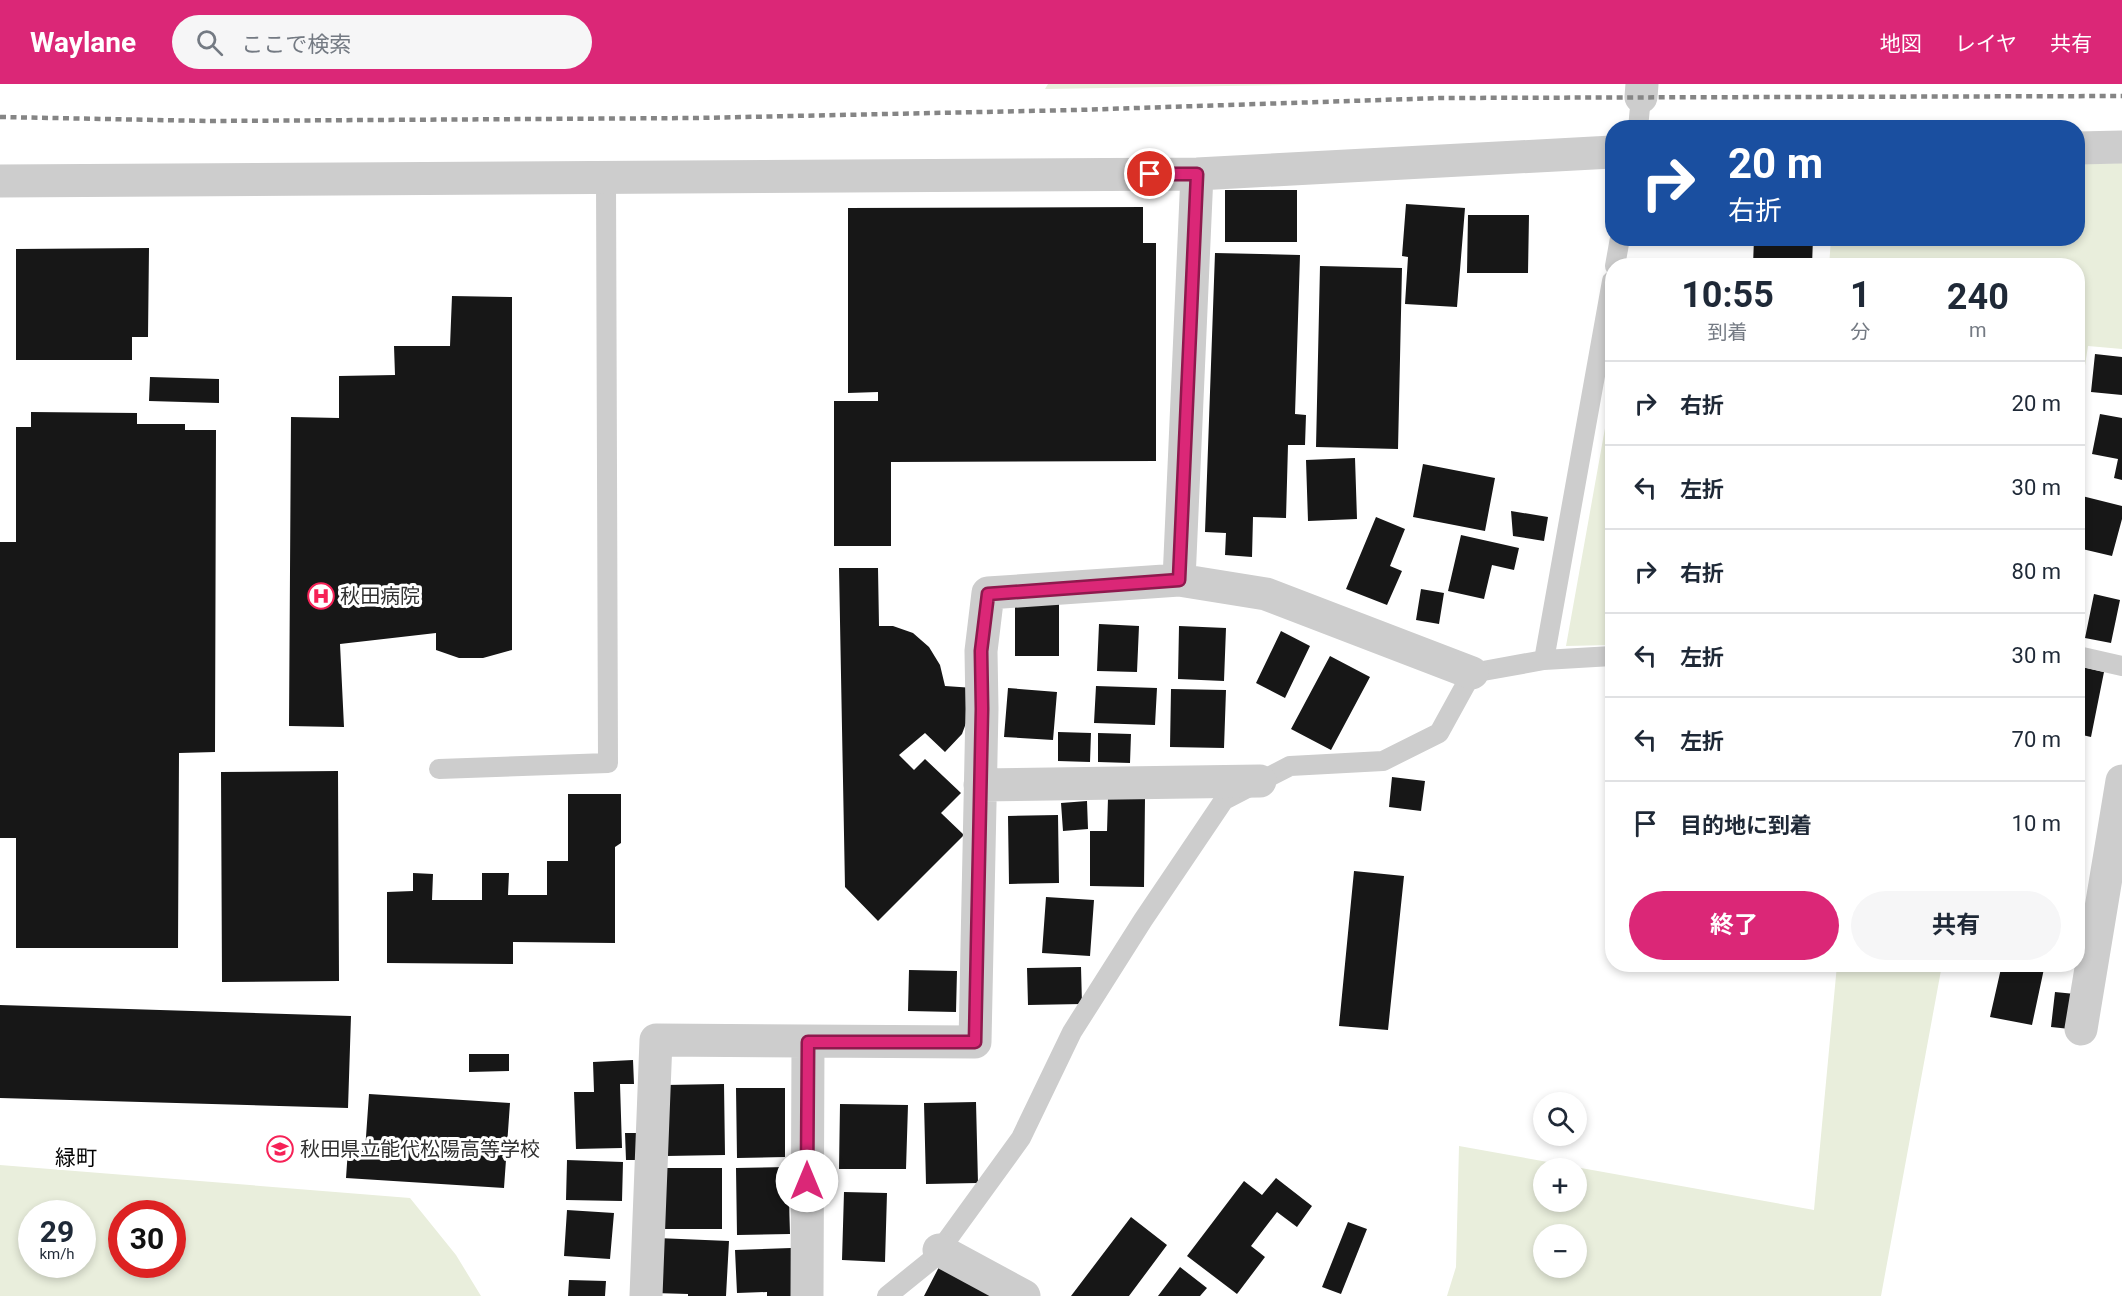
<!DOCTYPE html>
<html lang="ja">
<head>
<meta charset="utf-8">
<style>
	body { margin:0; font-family:Roboto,"Noto Sans JP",sans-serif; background:#f6f6f7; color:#1f2937; height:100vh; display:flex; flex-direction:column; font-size:22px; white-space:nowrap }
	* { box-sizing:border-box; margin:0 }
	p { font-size:20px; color:#747a83 }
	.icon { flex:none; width:33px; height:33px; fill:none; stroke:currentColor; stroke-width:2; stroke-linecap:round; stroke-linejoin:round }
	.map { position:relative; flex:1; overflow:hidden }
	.details { position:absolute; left:1605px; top:174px; width:480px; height:714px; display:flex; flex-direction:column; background:#fff; border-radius:24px; box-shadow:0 3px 9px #0003 }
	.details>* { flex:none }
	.guide { position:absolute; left:1605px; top:36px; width:480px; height:126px; border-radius:24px; box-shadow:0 3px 9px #0003; background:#1a4fa0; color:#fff; overflow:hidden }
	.fabs { position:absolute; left:1533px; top:1008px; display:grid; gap:12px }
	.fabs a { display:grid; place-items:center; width:54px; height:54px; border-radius:50%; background:#fff; box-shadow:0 3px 9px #0003; font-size:30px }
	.speed { position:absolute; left:18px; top:1116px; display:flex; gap:12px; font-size:30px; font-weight:700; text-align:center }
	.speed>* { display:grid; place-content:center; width:78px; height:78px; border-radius:50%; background:#fff; box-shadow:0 3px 9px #0003; line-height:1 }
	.speed small { font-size:15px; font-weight:400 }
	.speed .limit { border:9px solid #d22; background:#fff; color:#111 }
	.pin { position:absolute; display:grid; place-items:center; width:51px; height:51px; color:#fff; margin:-26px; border:3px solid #fff; border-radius:50%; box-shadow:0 2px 6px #0007 }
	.me { position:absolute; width:66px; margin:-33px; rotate:0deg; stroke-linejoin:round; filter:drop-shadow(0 0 4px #0008) }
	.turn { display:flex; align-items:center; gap:21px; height:126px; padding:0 24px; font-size:27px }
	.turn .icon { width:78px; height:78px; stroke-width:2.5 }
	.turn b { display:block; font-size:42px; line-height:51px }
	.eta { display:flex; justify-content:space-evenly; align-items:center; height:102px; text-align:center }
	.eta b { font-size:36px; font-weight:700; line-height:42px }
	.primary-button { display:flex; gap:12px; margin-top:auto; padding:12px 24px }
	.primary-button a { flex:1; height:69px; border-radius:36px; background:#db2777; color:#fff; font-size:24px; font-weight:700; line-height:69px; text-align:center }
	.primary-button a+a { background:#f6f6f7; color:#1f2937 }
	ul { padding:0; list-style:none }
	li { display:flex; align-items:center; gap:18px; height:84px; padding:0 24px; border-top:2px solid #e0e1e3 }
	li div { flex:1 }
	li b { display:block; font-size:22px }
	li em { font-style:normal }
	header { display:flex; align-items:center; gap:36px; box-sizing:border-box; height:84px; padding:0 30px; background:#db2777; color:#fff }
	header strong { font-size:28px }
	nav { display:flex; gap:33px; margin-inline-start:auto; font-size:21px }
	.search { width:420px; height:54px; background:#f6f6f7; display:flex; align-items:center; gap:15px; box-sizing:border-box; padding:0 21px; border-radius:33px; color:#747a83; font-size:22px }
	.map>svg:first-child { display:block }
	.green { fill:#e9eedc; fill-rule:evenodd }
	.building { fill:#171717 }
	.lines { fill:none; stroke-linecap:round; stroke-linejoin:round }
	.lane { stroke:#cdcdcd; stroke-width:20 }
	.street { stroke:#cdcdcd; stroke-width:33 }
	.rail { stroke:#858585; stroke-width:4.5; stroke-dasharray:6 4.5; stroke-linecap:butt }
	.route-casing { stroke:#8e194d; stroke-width:15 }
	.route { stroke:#db2777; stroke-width:10 }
	.labels { text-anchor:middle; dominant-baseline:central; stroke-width:6; stroke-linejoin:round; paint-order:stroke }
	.poi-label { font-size:20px; fill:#303030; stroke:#fff; text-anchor:start }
	.neighbourhood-label { font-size:21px; fill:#000; stroke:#fff }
</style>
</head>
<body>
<header>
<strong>Waylane</strong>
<div class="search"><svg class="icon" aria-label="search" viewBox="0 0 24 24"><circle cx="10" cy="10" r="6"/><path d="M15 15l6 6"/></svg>ここで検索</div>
<nav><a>地図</a><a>レイヤ</a><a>共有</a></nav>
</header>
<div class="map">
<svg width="2122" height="1212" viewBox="0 0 2122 1212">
	<rect width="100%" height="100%" fill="#fff"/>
	<path class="green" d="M1048 0H1339L1045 5Z
		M2122 79V265L2088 262 2078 328V182H1829L1831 155 2078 154V80Z
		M1612 305V561L1566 562Z
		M1837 881H1942L1881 1212H1447L1456 1183 1459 1062 1814 1126ZM1576 1084V1118H1544V1084ZM1576 1150V1184H1544V1150Z
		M0 1081 410 1114 456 1171 481 1212H0ZM32 1130H82V1180H32ZM122 1130H172V1180H122Z"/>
	<path class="building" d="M1225 106H1297V158H1225Z
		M1406 120 1465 124 1457 223 1405 220 1408 173 1402 172Z
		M1143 123V159H1156V377L891 378V462H834V317H878V308L848 309V124Z
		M1468 131H1529L1528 189H1467Z
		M1754 154H1813L1812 182H1753Z
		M149 164 148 253H132V276H16V165Z
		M1215 169 1300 171 1295 330 1306 331 1305 361H1288L1286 434 1253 433 1252 473 1225 471 1226 449 1205 448Z
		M1320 182 1402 184 1398 365 1316 363Z
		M452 212 512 213V566L483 574H459L436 566V549L340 560 344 643 289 642 291 333 339 334V292L395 291 394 262H450Z
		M2095 270 2122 273V311L2091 308Z
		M150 293 219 295V319L149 317Z
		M31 328 137 329V340H185V346H216L215 668 179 669 178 864H16V754H0V458H16V343H31Z
		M2100 330 2122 334V396L2114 394 2118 375 2092 370Z
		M1355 374 1357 435 1308 437 1306 376Z
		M1423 380 1495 394 1485 447 1413 433Z
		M2082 412 2122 422V435L2112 472 2078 464V432Z
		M1511 427 1548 433 1544 457 1513 452Z
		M1376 433 1405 445 1390 482 1402 487 1387 521 1346 505Z
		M1461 451 1519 464 1514 486 1492 481 1484 515 1448 507Z
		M839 484H878L879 542H893L913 549 929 563 940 581 945 602 974 604 973 620 962 650 945 668 925 649 899 671 914 686 925 675 961 709 941 729 964 751 878 837 845 803Z
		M1421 505 1444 509 1439 540 1416 536Z
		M2094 510 2120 516 2111 559 2085 554Z
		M1015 517H1059V572H1015Z
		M1099 540 1139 542 1137 588 1097 587Z
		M1179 542 1226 544 1224 597 1178 595Z
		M1281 547 1310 562 1285 614 1256 599Z
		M1330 572 1370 593 1331 666 1291 645Z
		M2078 582 2104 588 2091 653 2078 650Z
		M1096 602 1157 604 1155 641 1094 639Z
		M1008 604 1057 608 1053 656 1004 653Z
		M1171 605 1226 606 1224 664 1170 663Z
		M1058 648 1091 649 1090 678 1058 677Z
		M1098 649 1131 650 1130 679 1098 678Z
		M2078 660 2084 661 2079 687H2078Z
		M338 687 339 897 222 898 221 688Z
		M1392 693 1425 697 1421 727 1389 723Z
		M568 710H621V759L615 763V859L513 858V880L387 879V808L413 807V789L433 790 432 816H482V789H509L508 811H547V777H568Z
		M1108 714H1145L1144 803 1090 802V747H1107Z
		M1087 717 1088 745 1063 747 1061 719Z
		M1058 731 1059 799 1009 800 1008 732Z
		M1354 787 1404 792 1388 946 1339 942Z
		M1046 813 1094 816 1090 872 1042 869Z
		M2002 880H2045L2032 941 1990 933Z
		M1081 883 1082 920 1028 921 1027 884Z
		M909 886 957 887 956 928 908 927Z
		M2055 908 2075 910 2070 945 2051 943Z
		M0 921 351 932 348 1024 0 1014Z
		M469 970H509V987L469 988Z
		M633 976 634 1000H620L622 1064 576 1065 574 1008H594L593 978Z
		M724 1000 725 1071 666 1072 665 1001Z
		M736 1004H785V1073L737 1074Z
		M369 1010 510 1019 504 1104 346 1094 348 1065 365 1067Z
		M976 1018 978 1099 926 1100 924 1019Z
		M840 1020 908 1021 906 1085H839Z
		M625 1049H639L640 1076H626Z
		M567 1076 623 1078 622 1117 566 1116Z
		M788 1083 790 1150 737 1151 736 1084Z
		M664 1084H722V1145H651Z
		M1276 1094 1312 1122 1297 1143 1277 1128 1251 1162 1265 1173 1237 1210 1187 1172 1244 1097 1262 1111Z
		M844 1108 887 1109 885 1178 842 1176Z
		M567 1126 614 1129 610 1175 564 1172Z
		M1131 1133 1167 1161 1129 1212H1071Z
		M1348 1138 1367 1145 1341 1210 1322 1203Z
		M657 1154 729 1157 726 1212H688V1210L654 1209Z
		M791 1164 792 1212H767V1208L737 1209 735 1166Z
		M940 1181 1002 1212H924Z
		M1180 1183 1207 1204 1200 1212H1158Z
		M569 1196 606 1197 605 1212H568Z"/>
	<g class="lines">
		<path class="lane" d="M1638 44 1641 13
			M1615 182 1620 154
			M2078 572 2122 582
			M1544 576 1612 197
			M439 685 608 679 606 94
			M887 1212 934 1174 1021 1054 1072 948 1143 836 1224 716 1290 682 1383 677 1439 649 1472 589 1544 576 1612 572"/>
		<path class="street" d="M1641 13 1642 0
			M2078 64 2122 63
			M0 97 1197 90 1612 68
			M1179 496 1197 90
			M980 701 1260 697
			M2081 945 2122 697
			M939 1166 1024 1212
			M646 1212 656 956 975 958 982 625 981 567 988 509 1179 496 1266 510 1472 589
			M807 1212 808 958"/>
		<path class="rail" d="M0 33 209 37 697 34 1076 26 1441 14 2122 12"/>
	</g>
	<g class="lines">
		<g class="route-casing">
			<path id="route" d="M807 1097 808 958H975L982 625 981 567 988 510 1179 496 1197 90H1150"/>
		</g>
		<use href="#route" class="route"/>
	</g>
	<defs>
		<g id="hospital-ring" transform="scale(1.35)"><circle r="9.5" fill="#fff" stroke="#f62257" stroke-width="1.5"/><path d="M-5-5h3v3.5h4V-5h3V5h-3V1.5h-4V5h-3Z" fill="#f62257"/></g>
		<g id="school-ring" transform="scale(1.35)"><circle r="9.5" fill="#fff" stroke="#f62257" stroke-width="1.5"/><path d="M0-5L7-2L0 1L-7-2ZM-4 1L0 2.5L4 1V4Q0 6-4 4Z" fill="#f62257"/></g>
	</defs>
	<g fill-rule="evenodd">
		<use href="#hospital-ring" x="321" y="512"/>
		<use href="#school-ring" x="280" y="1065"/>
	</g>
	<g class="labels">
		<g class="poi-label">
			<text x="340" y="512">秋田病院</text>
			<text x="300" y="1065">秋田県立能代松陽高等学校</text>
		</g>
		<g class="neighbourhood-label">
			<text x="76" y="1074">緑町</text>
		</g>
	</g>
</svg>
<div class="fabs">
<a><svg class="icon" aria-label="search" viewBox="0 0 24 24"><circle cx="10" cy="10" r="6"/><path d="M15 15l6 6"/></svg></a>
<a>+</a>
<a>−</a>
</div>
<div class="speed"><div>29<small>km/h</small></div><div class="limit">30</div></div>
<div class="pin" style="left:1150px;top:90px;background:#d93025"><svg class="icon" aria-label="arrive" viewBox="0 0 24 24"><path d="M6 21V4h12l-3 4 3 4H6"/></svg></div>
<svg class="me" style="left:807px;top:1097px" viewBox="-20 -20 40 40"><circle r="19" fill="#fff"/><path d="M0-13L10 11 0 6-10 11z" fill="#db2777"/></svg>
<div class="guide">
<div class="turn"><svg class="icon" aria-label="right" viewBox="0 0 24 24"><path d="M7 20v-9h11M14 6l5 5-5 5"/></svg><div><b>20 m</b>右折</div></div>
</div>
<section class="details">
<div class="eta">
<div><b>10:55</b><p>到着</p></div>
<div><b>1</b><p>分</p></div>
<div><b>240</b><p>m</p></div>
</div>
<ul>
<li><svg class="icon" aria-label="right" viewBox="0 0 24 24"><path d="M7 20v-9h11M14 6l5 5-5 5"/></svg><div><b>右折</b></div><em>20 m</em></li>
<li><svg class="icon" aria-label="left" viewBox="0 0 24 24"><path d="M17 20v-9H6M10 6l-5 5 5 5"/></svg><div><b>左折</b></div><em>30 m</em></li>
<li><svg class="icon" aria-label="right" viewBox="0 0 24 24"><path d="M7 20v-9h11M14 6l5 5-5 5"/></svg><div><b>右折</b></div><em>80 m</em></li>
<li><svg class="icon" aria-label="left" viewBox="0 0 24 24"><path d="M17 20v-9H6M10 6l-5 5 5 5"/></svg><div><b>左折</b></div><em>30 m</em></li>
<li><svg class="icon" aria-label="left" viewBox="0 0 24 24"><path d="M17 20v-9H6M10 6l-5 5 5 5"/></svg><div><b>左折</b></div><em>70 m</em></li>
<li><svg class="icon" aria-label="arrive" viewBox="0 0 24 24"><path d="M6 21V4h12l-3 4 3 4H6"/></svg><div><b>目的地に到着</b></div><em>10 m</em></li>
</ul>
<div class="primary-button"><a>終了</a><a>共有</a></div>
</section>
</div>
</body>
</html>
